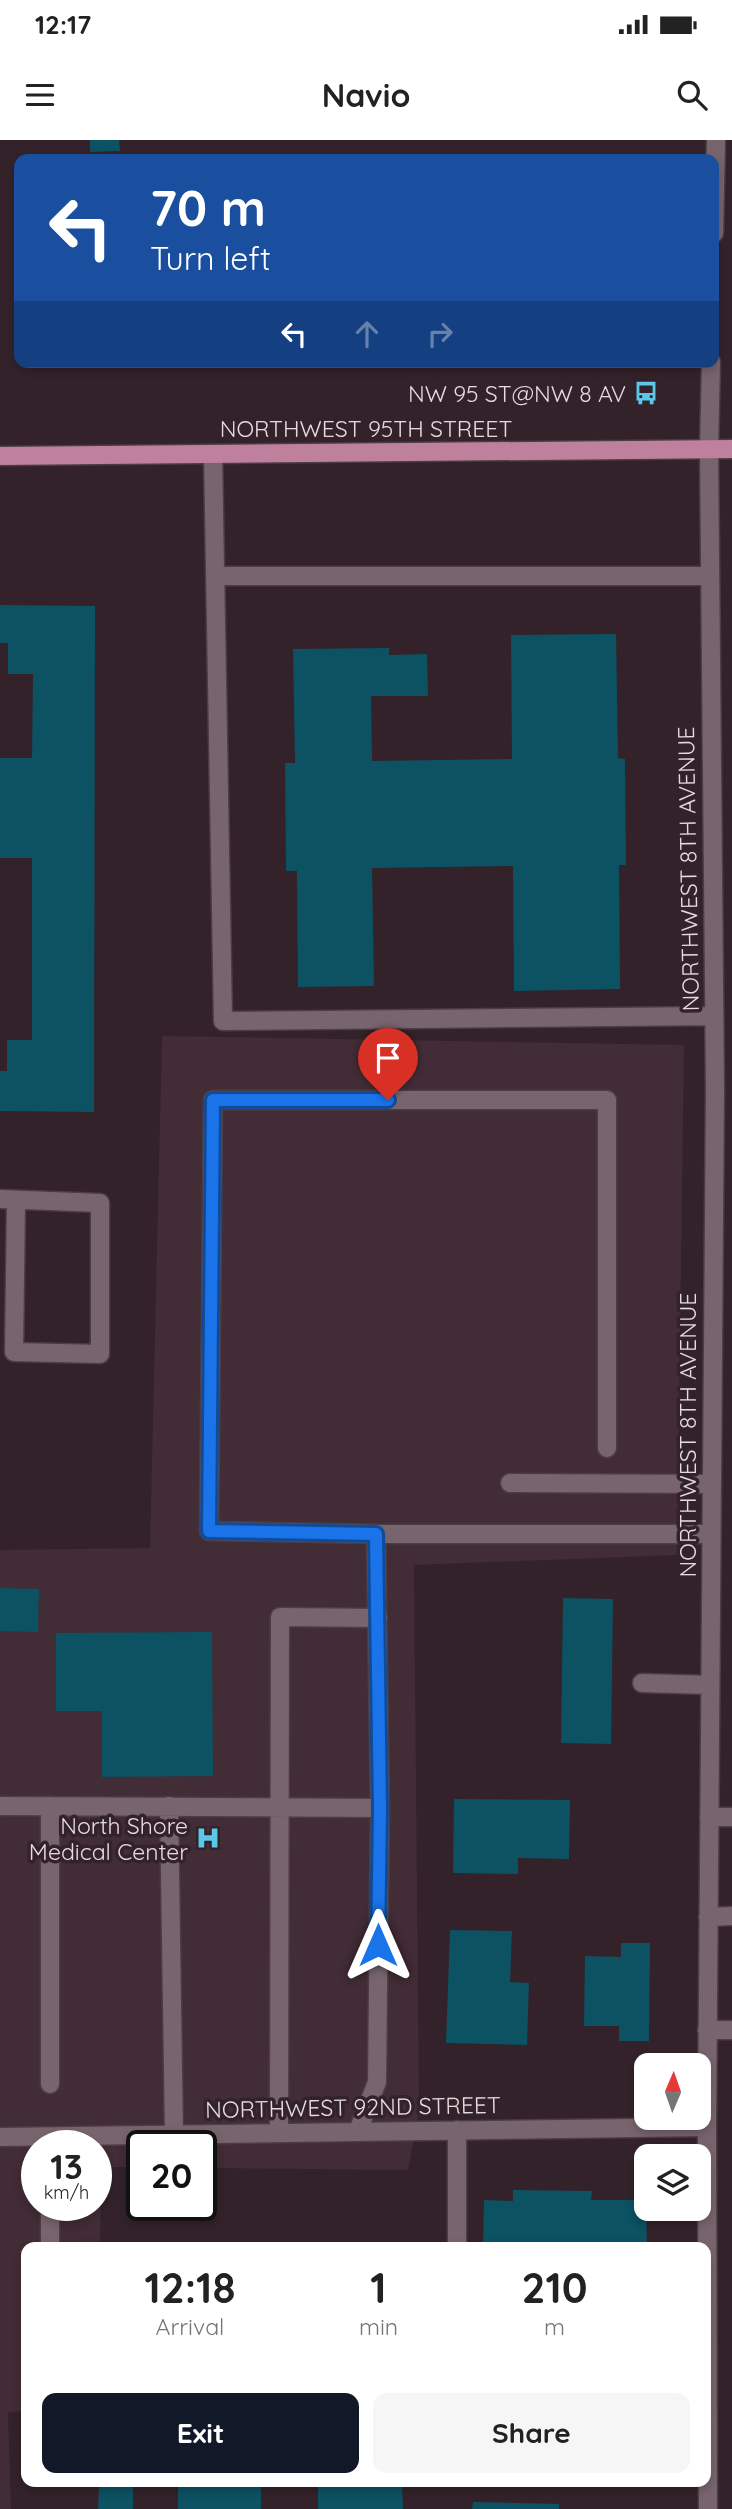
<!DOCTYPE html>
<html lang="en">
<head>
<meta charset="utf-8">
<style>
	body { margin:0; font-family:Quicksand,sans-serif; background:#f6f6f6; color:#222; height:100vh; display:flex; flex-direction:column; font-size:26px; white-space:nowrap }
	* { box-sizing:border-box; margin:0 }
	p { font-size:23px; color:#767676 }
	.icon { flex:none; width:38px; height:38px; fill:none; stroke:currentColor; stroke-width:2; stroke-linecap:round; stroke-linejoin:round }
	.map { position:relative; flex:1; overflow:hidden }
	.drawer { position:absolute; left:21px; top:2102px; width:690px; height:245px; display:flex; flex-direction:column; background:#fff; border-radius:14px; box-shadow:0 4px 10px #0003 }
	.drawer>* { flex:none }
	.guide { position:absolute; left:14px; top:14px; width:705px; height:214px; border-radius:14px; box-shadow:0 4px 10px #0003; background:#1a4fa0; color:#fff; overflow:hidden }
	.needle { width:46px; rotate:2deg }
	.fabs { position:absolute; left:634px; top:1913px; display:grid; gap:14px }
	.fabs a { display:grid; place-items:center; width:77px; height:77px; border-radius:14px; background:#fff; box-shadow:0 4px 10px #0003; font-size:35px }
	.speed { position:absolute; left:21px; top:1990px; display:flex; gap:14px; font-size:35px; font-weight:700; text-align:center }
	.speed>* { display:grid; place-content:center; width:91px; height:91px; border-radius:50%; background:#fff; box-shadow:0 4px 10px #0003; line-height:1 }
	.speed small { font-size:18px; font-weight:400 }
	.speed .limit { border:4px solid #111; border-radius:10px; background:#fff; color:#111 }
	.pin { position:absolute; display:grid; place-items:center; width:60px; height:60px; color:#fff; margin:-72px -30px; border-radius:50% 50% 50% 0; rotate:-45deg; box-shadow:0 0 7px #0007 }
	.pin .icon { rotate:45deg }
	.me { position:absolute; width:77px; margin:-38px; rotate:0deg; stroke-linejoin:round; filter:drop-shadow(0 0 5px #0008) }
	.turn { display:flex; align-items:center; gap:24px; height:147px; padding:0 21px; font-size:32px }
	.turn .icon { width:91px; height:91px; stroke-width:2.5 }
	.turn b { display:block; font-size:49px; line-height:60px }
	.lanes { display:flex; align-items:center; height:66px; padding:0 21px; background:#0003; justify-content:center; gap:35px; direction:ltr }
	.lanes .off { opacity:.35 }
	.eta { display:flex; justify-content:space-evenly; align-items:center; height:119px; text-align:center }
	.eta b { font-size:42px; font-weight:700; line-height:49px }
	.cta { display:flex; gap:14px; margin-top:auto; padding:14px 21px }
	.cta a { flex:1; height:80px; border-radius:14px; background:#111827; color:#fff; font-size:28px; font-weight:700; line-height:80px; text-align:center }
	.cta a+a { background:#f6f6f6; color:#222 }
	.status { display:flex; justify-content:space-between; align-items:center; height:49px; padding:0 35px; background:#fff; direction:ltr }
	.status svg { height:19px; fill:currentColor }
	header { display:flex; justify-content:space-between; align-items:center; height:91px; padding:0 21px; background:#fff; font-size:32px; font-weight:700 }
	.map>svg:first-child { display:block }
	.built { fill:#422c36; fill-rule:evenodd }
	.building { fill:#0c5263 }
	.lines { fill:none; stroke-linecap:round; stroke-linejoin:round }
	.minor-casing { stroke:#4b3d43; stroke-width:21 }
	.major-casing { stroke:#4b3d43; stroke-width:21 }
	.minor { stroke:#78646d; stroke-width:18 }
	.major { stroke:#bf809e; stroke-width:18 }
	.route-casing { stroke:#114b97; stroke-width:18 }
	.route { stroke:#1a73e8; stroke-width:12 }
	.labels { text-anchor:middle; dominant-baseline:central; stroke-width:7; stroke-linejoin:round; paint-order:stroke }
	.poi-label { font-size:23px; fill:#e5dade; stroke:#33222a; text-anchor:end }
	.street-label { font-size:23px; fill:#e5dade; stroke:#33222a }
</style>
</head>
<body>
<div class="status"><b>12:17</b><svg viewBox="0 0 49 12"><path d="M0 12V9h3v3zM5 12V6h3v6zM10 12V3h3v9zM15 12V0h3v12zM26 1h20v11H26zM47 4h2v5h-2z"/></svg></div>
<header><svg class="icon" aria-label="menu" viewBox="0 0 24 24"><path d="M4 6h16M4 12h16M4 18h16"/></svg>Navio<svg class="icon" aria-label="search" viewBox="0 0 24 24"><circle cx="10" cy="10" r="6"/><path d="M15 15l6 6"/></svg></header>
<div class="map">
<svg width="732" height="2369" viewBox="0 0 732 2369">
	<rect width="100%" height="100%" fill="#33222a"/>
	<path class="built" d="M162 896 684 905 677 1415 414 1425 419 1972 408 2030 201 2028V2006H142V2027H101L100 2107H26V2271L8 2272 11 2369H0V1410L150 1408ZM37 2006H96V2065H37Z"/>
	<path class="building" d="M90 0H119L120 11 90 12Z
		M0 465 95 466 94 972 0 971V931H7V900H32V718H0V618H32L33 534H8V503H0Z
		M616 494 618 618 625 619 626 725H619L620 849 514 851 513 726 372 728 374 846 298 847 297 731H286L285 623H295L293 509 389 508V515L427 514 428 556H371L372 621 512 619 511 495Z
		M0 1448 39 1449 38 1492 0 1491Z
		M563 1458 613 1459 611 1604 561 1603Z
		M212 1492 213 1636 102 1637V1571H56V1493Z
		M454 1659 570 1660 569 1719 518 1718V1734L453 1733Z
		M450 1790 512 1791 510 1842 529 1843 527 1905 446 1903Z
		M621 1803H650L649 1901H619V1886H584L585 1816 621 1817Z
		M513 2050 592 2051 591 2060H646L647 2107H483L484 2060 513 2061Z
		M178 2342H261V2369H178Z
		M318 2342H402L403 2369H318Z
		M99 2346 133 2347V2369H98Z
		M473 2362 559 2364V2369H472Z"/>
	<g class="lines">
		<g class="minor-casing">
			<path id="minor" d="M714 93 716 0
				M213 314 223 881 714 876
				M215 436H710
				M0 1059 100 1063V1214L14 1212 16 1062
				M510 1343 711 1344
				M376 1394 209 1391 213 960H607V1308
				M642 1543 710 1545
				M0 1666 380 1668 377 1942 358 1991
				M50 1666V1944
				M169 1666 174 1995
				M380 1668 376 1394H711
				M709 1677H732
				M708 1777 732 1776
				M707 1890H732
				M457 1990V2107
				M279 1993 280 1477 378 1478
				M0 1997 707 1987
				M50 2065V2107
				M708 2369 707 1987 715 949 709 309 711 222"/>
		</g>
		<g class="major-casing">
			<path id="major" d="M0 316 732 309"/>
		</g>
		<use href="#minor" class="minor"/>
		<use href="#major" class="major"/>
	</g>
	<g class="lines">
		<g class="route-casing">
			<path id="route" d="M378 1805 380 1668 376 1394 209 1391 213 960H388"/>
		</g>
		<use href="#route" class="route"/>
	</g>
	<defs>
		<g id="bus-bare" transform="scale(1.89)"><path d="M-5-6H5V4H4V6H2V4H-2V6H-4V4H-5ZM-3.5-4V0h7V-4ZM-3.5 1.2v1.5H-2V1.2ZM2 1.2v1.5H3.5V1.2Z" fill="#5ac8e6" stroke="#33222a" stroke-width="2.5" paint-order="stroke"/></g>
		<g id="hospital-bare" transform="scale(1.89)"><path d="M-5-5h3v3.5h4V-5h3V5h-3V1.5h-4V5h-3Z" fill="#5ac8e6" stroke="#33222a" stroke-width="2.5" paint-order="stroke"/></g>
	</defs>
	<g fill-rule="evenodd">
		<use href="#bus-bare" x="646" y="253"/>
		<use href="#hospital-bare" x="208" y="1698"/>
	</g>
	<g class="labels">
		<g class="poi-label">
			<text x="626" y="253">NW 95 ST@NW 8 AV</text>
			<text x="188" y="1685">North Shore<tspan x="188" dy="26">Medical Center</tspan></text>
		</g>
		<g class="street-label">
			<text x="366" y="288">NORTHWEST 95TH STREET</text>
			<text transform="translate(688 729) rotate(-91)">NORTHWEST 8TH AVENUE</text>
			<text transform="translate(687 1295) rotate(-90)">NORTHWEST 8TH AVENUE</text>
			<text transform="translate(353 1967) rotate(-1)">NORTHWEST 92ND STREET</text>
		</g>
	</g>
</svg>
<div class="fabs">
<a><svg class="needle" viewBox="-14 -14 28 28"><path d="M0-13l5 13h-10z" fill="#e53935"/><path d="M0 13l5-13h-10z" fill="#767676"/></svg></a>
<a><svg class="icon" aria-label="layers" viewBox="0 0 24 24"><path d="M12 4l9 5-9 5-9-5zM3 14l9 5 9-5"/></svg></a>
</div>
<div class="speed"><div>13<small>km/h</small></div><div class="limit">20</div></div>
<div class="pin" style="left:388px;top:960px;background:#d93025"><svg class="icon" aria-label="arrive" viewBox="0 0 24 24"><path d="M6 21V4h12l-3 4 3 4H6"/></svg></div>
<svg class="me" style="left:378px;top:1805px" viewBox="-20 -20 40 40"><path d="M0-17L14 15 0 8-14 15z" fill="#1a73e8" stroke="#fff" stroke-width="4"/></svg>
<div class="guide">
<div class="turn"><svg class="icon" aria-label="left" viewBox="0 0 24 24"><path d="M17 20v-9H6M10 6l-5 5 5 5"/></svg><div><b>70 m</b>Turn left</div></div>
<div class="lanes"><svg class="icon" aria-label="left" viewBox="0 0 24 24"><path d="M17 20v-9H6M10 6l-5 5 5 5"/></svg><svg class="icon off" aria-label="ahead" viewBox="0 0 24 24"><path d="M12 20V5M6 11l6-6 6 6"/></svg><svg class="icon off" aria-label="right" viewBox="0 0 24 24"><path d="M7 20v-9h11M14 6l5 5-5 5"/></svg></div>
</div>
<section class="drawer">
<div class="eta">
<div><b>12:18</b><p>Arrival</p></div>
<div><b>1</b><p>min</p></div>
<div><b>210</b><p>m</p></div>
</div>
<div class="cta"><a>Exit</a><a>Share</a></div>
</section>
</div>
</body>
</html>
